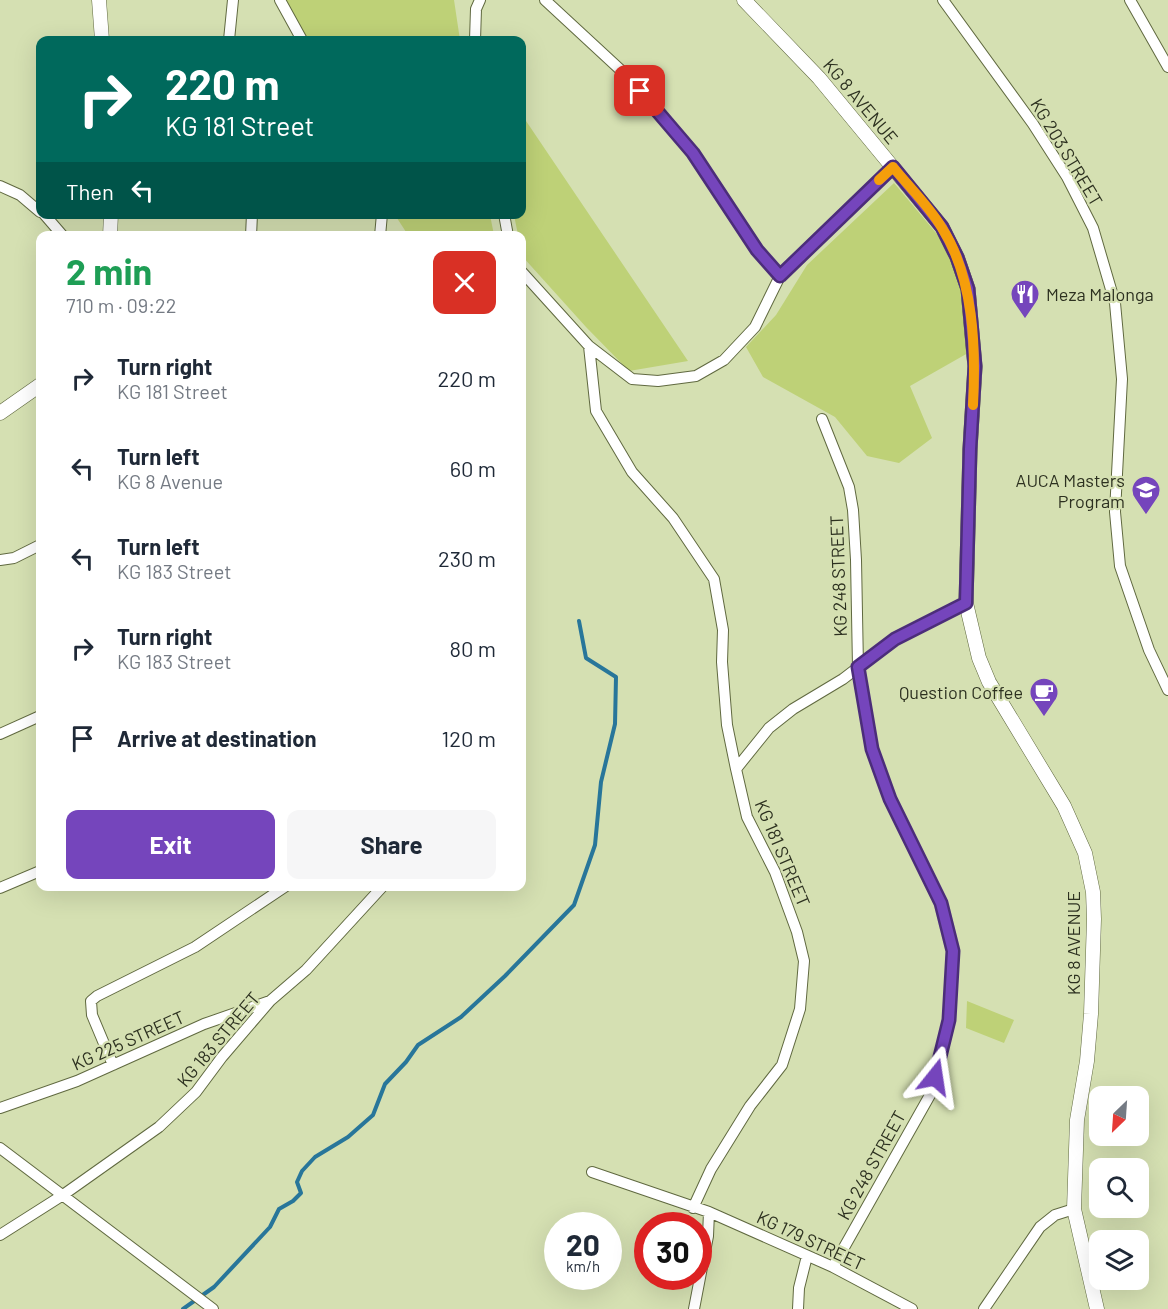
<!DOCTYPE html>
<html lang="en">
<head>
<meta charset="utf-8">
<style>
	body { margin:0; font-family:Barlow,sans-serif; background:#f6f6f7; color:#1f2937; height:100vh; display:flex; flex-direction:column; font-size:22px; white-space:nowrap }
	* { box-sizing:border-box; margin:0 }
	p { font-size:20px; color:#747a83 }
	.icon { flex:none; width:33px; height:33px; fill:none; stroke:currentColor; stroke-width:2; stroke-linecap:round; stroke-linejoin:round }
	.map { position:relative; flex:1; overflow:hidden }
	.side { position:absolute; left:36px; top:231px; width:490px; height:660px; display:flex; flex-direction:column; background:#fff; border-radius:12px; box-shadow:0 6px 24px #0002 }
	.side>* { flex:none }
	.guide { position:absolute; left:36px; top:36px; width:490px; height:183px; border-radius:12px; box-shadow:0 6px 24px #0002; background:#00695c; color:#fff; overflow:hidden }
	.needle { width:39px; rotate:205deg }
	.buttons { position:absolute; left:1089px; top:1086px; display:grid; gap:12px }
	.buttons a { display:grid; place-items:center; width:60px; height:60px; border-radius:12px; background:#fff; box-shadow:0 6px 24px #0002; font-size:30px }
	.speed { position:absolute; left:544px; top:1212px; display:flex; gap:12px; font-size:30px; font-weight:700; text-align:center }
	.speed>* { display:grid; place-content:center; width:78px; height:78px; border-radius:50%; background:#fff; box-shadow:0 6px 24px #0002; line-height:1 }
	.speed small { font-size:15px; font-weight:400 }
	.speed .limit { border:9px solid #d22; background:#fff; color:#111 }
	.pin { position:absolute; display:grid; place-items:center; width:51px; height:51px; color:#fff; margin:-26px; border-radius:12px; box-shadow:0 3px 9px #0006 }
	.me { position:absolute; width:66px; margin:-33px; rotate:15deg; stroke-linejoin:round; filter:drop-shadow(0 0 4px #0008) }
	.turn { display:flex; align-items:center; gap:21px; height:126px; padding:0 30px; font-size:27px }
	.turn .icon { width:78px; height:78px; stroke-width:2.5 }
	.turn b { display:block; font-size:42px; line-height:51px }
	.then { display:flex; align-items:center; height:57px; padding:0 30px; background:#0003; gap:12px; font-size:22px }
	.round { display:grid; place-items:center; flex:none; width:63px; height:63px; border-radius:12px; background:#f6f6f7 }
	.head { display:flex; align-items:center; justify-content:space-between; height:102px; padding:0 30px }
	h1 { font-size:36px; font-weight:700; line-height:45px; color:#1e9e55 }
	.button { display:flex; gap:12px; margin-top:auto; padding:12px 30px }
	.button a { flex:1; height:69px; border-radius:12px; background:#7545bc; color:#fff; font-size:24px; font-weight:700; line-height:69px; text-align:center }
	.button a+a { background:#f6f6f7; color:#1f2937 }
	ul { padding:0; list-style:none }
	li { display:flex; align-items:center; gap:18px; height:90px; padding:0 30px }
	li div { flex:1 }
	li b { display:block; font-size:22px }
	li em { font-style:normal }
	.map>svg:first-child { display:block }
	.green { fill:#bed177 }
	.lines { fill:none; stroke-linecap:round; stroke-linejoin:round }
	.stream { stroke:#28769a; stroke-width:4 }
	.minor-casing { stroke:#606940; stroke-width:12 }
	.tertiary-casing { stroke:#606940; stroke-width:15 }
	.minor { stroke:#fff; stroke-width:10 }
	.tertiary { stroke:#fff; stroke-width:14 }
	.route-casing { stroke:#4c2d7a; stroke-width:15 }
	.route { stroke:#7545bc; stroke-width:10 }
	.slow { stroke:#f59e0b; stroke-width:10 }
	.labels { text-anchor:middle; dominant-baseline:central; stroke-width:4.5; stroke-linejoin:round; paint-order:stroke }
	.street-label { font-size:18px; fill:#2d3120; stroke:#d5e0b2 }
	.poi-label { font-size:18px; fill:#2d3120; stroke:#d5e0b2; text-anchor:end }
</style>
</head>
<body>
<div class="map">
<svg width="1168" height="1309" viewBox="0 0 1168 1309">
	<rect width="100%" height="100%" fill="#d5e0b2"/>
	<path class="green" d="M278 0H454L460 40H303Z
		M522 115 688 361 629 371 586 327 522 256V236L518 235 514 215 522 214Z
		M894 183 947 246 969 294 968 353 910 386 932 438 899 463 867 456 835 417 763 377 746 347 776 315 807 265Z
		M395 215H490L494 235H408Z
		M967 1001 1014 1020 1004 1043 966 1028Z"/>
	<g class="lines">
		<path class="stream" d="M183 1309 214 1287 270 1227 279 1209 293 1201 301 1193 297 1182 302 1171 315 1157 348 1137 373 1115 385 1084 406 1062 418 1045 461 1017 505 976 574 905 595 845 601 782 615 724 616 677 586 658 579 621"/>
		<g class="minor-casing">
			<path id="minor" d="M280 0 302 40
				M545 0 626 75 693 153 757 250 780 276
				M943 0 1033 124 1067 177 1093 228 1115 303 1122 379 1115 512 1120 566 1149 650 1168 690
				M1130 0 1168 67
				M229 40 233 0
				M475 40 476 9 480 0
				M0 186 20 195 40 212
				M44 214 63 236
				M504 214 508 236
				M251 236 252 214
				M380 236 382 214
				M522 272 589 346 632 379 658 381 696 376 724 360 755 327 780 276 893 167
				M589 346 596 411 632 472 673 518 714 579 723 630 722 662 727 725 736 769
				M822 419 849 487 853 510 856 560 858 667 872 749 890 799 941 903 953 951 949 1020 930 1095 833 1267
				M0 560 14 558 40 545
				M0 734 40 716
				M0 888 40 871
				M113 1065 92 1015 91 1001 97 996 195 947 286 886
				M0 1108 77 1081 204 1024 270 1001
				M0 1148 213 1309
				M592 1172 709 1212 833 1267 912 1309
				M693 1208 711 1169 750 1106 782 1065 800 1009 804 961 797 932 775 872 747 817 736 769 769 728 793 709 843 679 895 639 966 603
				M0 1235 63 1195 159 1127 196 1092 222 1057 270 1001 306 970 383 886
				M694 1309 708 1236 709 1212
				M798 1309 799 1288 807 1256
				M984 1309 1040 1227 1055 1215 1074 1209"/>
		</g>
		<g class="tertiary-casing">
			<path id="tertiary" d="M99 0 102 40
				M744 0 819 78 942 227 957 257 968 289 975 367 970 449 966 603 979 658 989 682 1064 806 1085 853 1093 892 1094 919 1091 1014 1087 1061 1077 1120 1074 1209 1097 1309
				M110 236 111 214
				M0 413 40 385"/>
		</g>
		<use href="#minor" class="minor"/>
		<use href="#tertiary" class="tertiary"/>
	</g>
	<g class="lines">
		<g class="route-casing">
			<path id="route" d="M640 91 693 153 757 250 780 276 893 167 942 227 957 257 968 289 975 366 970 449 966 603 895 639 858 667 872 749 890 799 941 903 953 951 949 1020 935 1077"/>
		</g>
		<use href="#route" class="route"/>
		<path class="slow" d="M879 180 893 167C909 187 929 206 942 228 974 278 976 348 973 405"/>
	</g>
	<defs>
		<g id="restaurant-pin" transform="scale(1.5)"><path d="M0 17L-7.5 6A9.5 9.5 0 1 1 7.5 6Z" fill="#7545bc" stroke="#d5e0b2"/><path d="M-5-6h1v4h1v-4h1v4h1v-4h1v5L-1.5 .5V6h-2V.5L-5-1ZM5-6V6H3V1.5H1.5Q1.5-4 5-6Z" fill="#fff"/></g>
		<g id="university-pin" transform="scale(1.5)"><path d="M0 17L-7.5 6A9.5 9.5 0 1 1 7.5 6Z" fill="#7545bc" stroke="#d5e0b2"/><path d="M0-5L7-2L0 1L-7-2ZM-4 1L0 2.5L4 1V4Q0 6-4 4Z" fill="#fff"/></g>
		<g id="cafe-pin" transform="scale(1.5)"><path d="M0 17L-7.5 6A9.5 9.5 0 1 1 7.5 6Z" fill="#7545bc" stroke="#d5e0b2"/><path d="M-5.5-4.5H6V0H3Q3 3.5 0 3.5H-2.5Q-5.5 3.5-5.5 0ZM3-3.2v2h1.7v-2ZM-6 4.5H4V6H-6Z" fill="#fff"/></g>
	</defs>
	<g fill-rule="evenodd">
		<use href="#restaurant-pin" x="1025" y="294"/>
		<use href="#university-pin" x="1146" y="490"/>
		<use href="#cafe-pin" x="1044" y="692"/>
	</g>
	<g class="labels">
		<g class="street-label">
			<text transform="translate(861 101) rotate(50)">KG 8 AVENUE</text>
			<text transform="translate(1067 152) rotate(59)">KG 203 STREET</text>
			<text transform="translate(838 576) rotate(-92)">KG 248 STREET</text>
			<text transform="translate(783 853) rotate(67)">KG 181 STREET</text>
			<text transform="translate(1073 943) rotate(-90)">KG 8 AVENUE</text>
			<text transform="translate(218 1039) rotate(-50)">KG 183 STREET</text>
			<text transform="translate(128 1040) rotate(-24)">KG 225 STREET</text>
			<text transform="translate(871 1165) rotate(-61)">KG 248 STREET</text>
			<text transform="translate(811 1240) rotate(25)">KG 179 STREET</text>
		</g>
		<g class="poi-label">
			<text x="1046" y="294" text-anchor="start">Meza Malonga</text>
			<text x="1125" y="480">AUCA Masters<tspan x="1125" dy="21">Program</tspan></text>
			<text x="1023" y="692">Question Coffee</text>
		</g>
	</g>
</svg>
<div class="buttons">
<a><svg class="needle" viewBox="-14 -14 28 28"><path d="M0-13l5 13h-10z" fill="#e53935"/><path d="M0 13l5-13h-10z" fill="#747a83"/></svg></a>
<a><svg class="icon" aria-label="search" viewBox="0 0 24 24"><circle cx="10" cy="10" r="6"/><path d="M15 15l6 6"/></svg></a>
<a><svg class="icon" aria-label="layers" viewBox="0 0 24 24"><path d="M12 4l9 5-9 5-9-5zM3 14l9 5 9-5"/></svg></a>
</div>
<div class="speed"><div>20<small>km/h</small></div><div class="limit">30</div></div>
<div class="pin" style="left:640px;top:91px;background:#d93025"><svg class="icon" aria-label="arrive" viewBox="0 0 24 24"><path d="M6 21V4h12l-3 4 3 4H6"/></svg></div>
<svg class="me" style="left:935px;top:1077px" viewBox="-20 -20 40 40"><path d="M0-17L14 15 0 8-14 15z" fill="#7545bc" stroke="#fff" stroke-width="4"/></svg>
<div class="guide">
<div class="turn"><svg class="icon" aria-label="right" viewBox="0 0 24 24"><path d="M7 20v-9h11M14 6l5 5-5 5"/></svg><div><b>220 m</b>KG 181 Street</div></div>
<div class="then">Then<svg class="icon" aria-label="left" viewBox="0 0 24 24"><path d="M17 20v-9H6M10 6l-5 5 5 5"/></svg></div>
</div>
<section class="side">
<div class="head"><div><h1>2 min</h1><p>710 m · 09:22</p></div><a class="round" style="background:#d93025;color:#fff"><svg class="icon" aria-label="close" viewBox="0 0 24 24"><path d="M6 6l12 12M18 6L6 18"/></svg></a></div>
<ul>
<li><svg class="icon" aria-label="right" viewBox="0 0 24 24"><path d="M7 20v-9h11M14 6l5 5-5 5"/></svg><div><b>Turn right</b><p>KG 181 Street</p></div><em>220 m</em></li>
<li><svg class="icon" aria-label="left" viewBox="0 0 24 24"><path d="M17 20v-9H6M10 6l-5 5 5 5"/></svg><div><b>Turn left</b><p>KG 8 Avenue</p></div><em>60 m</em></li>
<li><svg class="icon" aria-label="left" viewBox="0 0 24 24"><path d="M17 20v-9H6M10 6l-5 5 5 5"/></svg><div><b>Turn left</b><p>KG 183 Street</p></div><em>230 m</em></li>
<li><svg class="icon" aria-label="right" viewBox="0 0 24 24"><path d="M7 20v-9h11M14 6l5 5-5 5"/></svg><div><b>Turn right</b><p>KG 183 Street</p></div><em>80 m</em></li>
<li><svg class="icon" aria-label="arrive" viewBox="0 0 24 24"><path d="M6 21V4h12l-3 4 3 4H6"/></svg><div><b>Arrive at destination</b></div><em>120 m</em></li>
</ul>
<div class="button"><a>Exit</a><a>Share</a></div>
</section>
</div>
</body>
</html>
